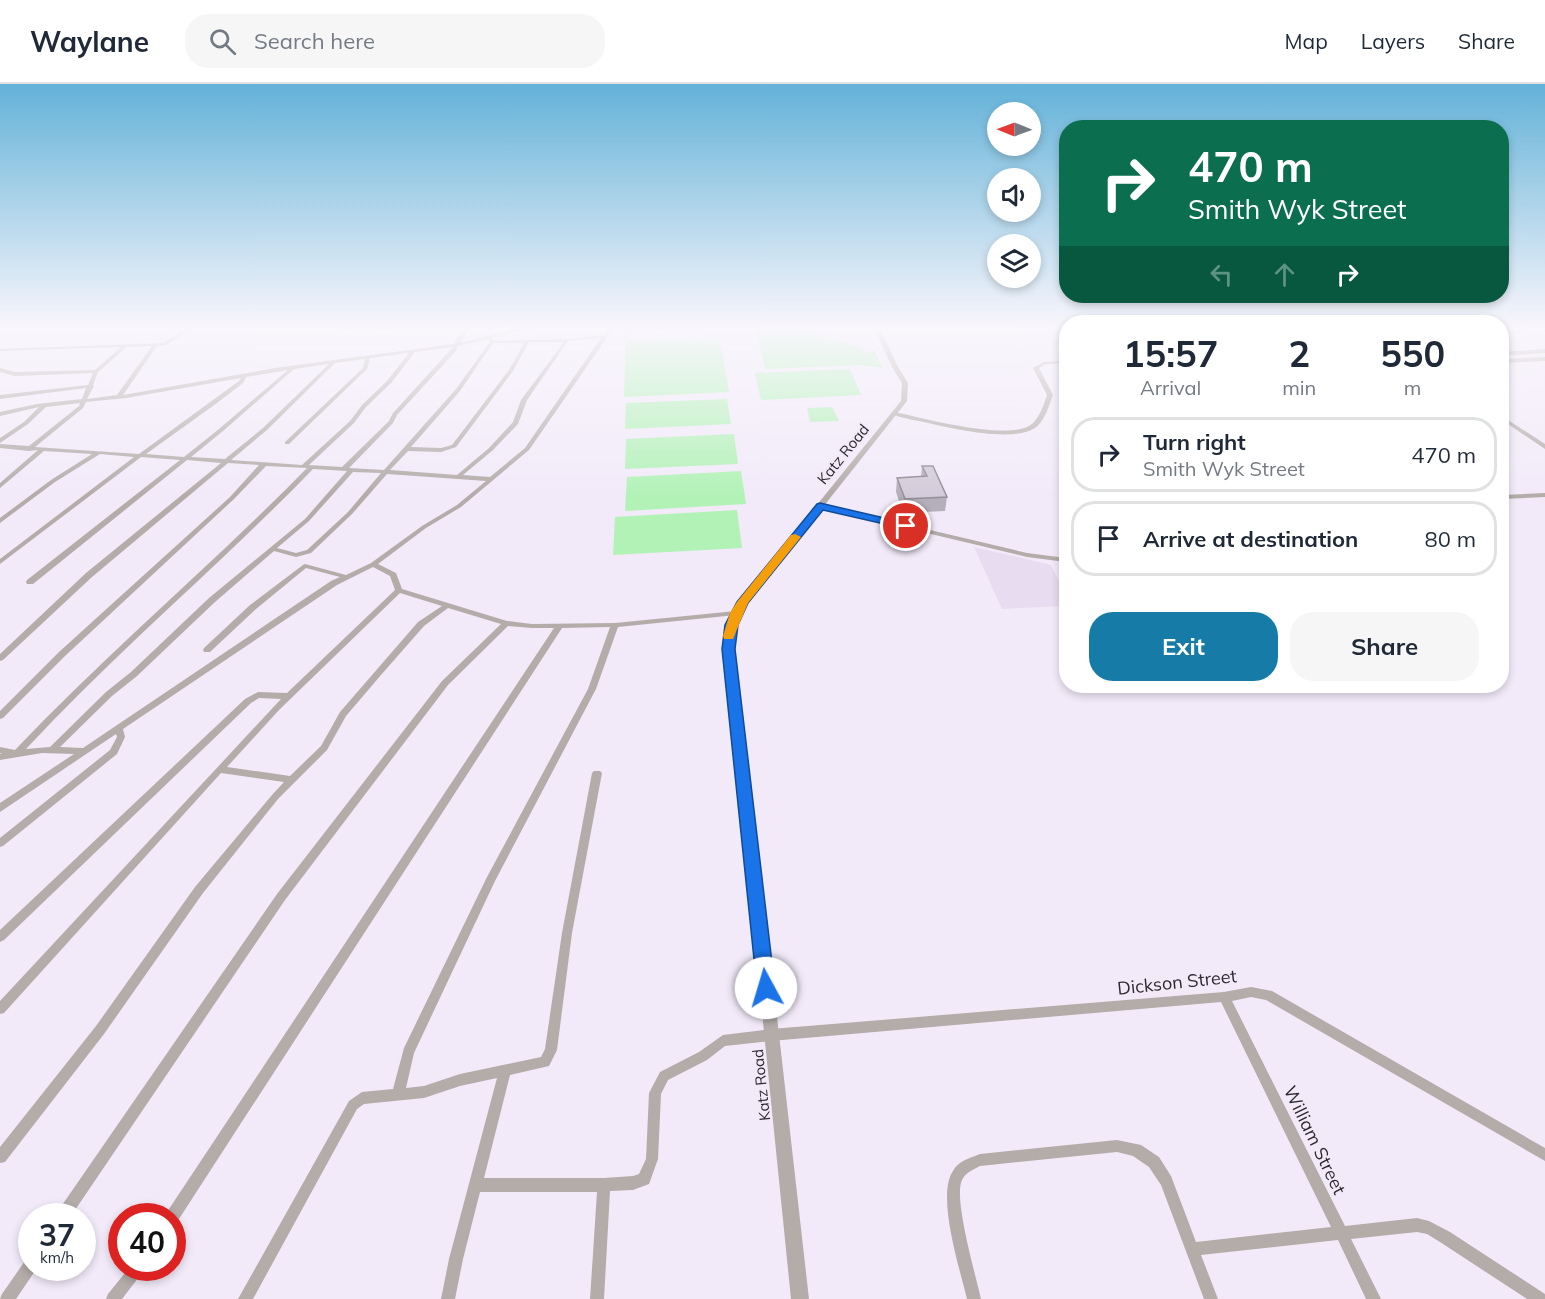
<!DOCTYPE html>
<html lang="en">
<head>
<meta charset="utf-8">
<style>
	body { margin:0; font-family:Mulish,sans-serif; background:#f6f6f7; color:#1f2937; height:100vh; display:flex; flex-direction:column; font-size:22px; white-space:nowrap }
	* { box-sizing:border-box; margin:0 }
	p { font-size:20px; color:#747a83 }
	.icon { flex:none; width:33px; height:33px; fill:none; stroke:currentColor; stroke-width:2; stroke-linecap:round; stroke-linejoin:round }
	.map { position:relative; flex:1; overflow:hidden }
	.side { position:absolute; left:1059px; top:231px; width:450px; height:378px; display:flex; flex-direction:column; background:#fff; border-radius:24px; box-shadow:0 3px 9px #0003 }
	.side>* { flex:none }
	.top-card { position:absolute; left:1059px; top:36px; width:450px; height:183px; border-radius:24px; box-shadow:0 3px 9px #0003; background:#0b6e4f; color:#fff; overflow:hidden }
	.needle { width:39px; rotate:271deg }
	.fabs { position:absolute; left:987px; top:18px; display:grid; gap:12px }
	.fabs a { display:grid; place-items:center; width:54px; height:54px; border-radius:50%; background:#fff; box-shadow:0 3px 9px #0003; font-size:30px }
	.speed { position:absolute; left:18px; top:1119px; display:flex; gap:12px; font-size:30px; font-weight:700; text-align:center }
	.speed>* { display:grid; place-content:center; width:78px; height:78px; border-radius:50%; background:#fff; box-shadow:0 3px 9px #0003; line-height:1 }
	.speed small { font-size:15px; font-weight:400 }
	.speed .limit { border:9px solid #d22; background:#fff; color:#111 }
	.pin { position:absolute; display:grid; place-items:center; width:51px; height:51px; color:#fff; margin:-26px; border:3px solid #fff; border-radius:50%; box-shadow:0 2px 6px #0007 }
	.me { position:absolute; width:66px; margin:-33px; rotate:354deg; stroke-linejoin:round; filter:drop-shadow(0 0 4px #0008) }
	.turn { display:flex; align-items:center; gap:21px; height:126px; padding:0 30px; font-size:27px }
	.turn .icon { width:78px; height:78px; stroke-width:2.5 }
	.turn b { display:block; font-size:42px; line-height:51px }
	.lanes { display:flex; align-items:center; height:57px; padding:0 30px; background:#0003; justify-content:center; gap:30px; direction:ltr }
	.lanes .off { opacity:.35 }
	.eta { display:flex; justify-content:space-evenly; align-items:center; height:102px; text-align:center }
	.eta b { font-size:36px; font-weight:700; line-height:42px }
	.primary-button { display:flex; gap:12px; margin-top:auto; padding:12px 30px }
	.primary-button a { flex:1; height:69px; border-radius:24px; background:#167ca7; color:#fff; font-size:24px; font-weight:700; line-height:69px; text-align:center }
	.primary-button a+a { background:#f6f6f7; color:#1f2937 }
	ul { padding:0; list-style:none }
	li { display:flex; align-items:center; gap:18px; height:75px; margin:0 12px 9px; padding:0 18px; border:3px solid #e0e1e3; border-radius:24px }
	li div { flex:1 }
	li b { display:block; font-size:22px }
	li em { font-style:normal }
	header { display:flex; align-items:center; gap:36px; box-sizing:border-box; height:84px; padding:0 30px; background:#fff; border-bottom:2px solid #e0e1e3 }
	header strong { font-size:28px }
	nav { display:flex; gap:33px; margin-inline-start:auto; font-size:21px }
	.search { width:420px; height:54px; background:#f6f6f7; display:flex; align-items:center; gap:15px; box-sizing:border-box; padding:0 21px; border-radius:24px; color:#747a83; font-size:22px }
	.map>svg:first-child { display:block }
	.built { fill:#e8dcf1 }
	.green { fill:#b2f2b7 }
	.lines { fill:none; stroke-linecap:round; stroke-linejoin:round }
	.minor { fill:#b3aca9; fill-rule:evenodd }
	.tertiary { fill:#b3aca9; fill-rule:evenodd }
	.wall { fill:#b5afbb }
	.building { fill:#d3cbd9; stroke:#948e98; stroke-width:1.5 }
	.route { fill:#1a73e8; stroke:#114b97; stroke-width:1.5 }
	.slow { fill:#f59e0b }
	.labels { text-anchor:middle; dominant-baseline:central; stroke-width:4.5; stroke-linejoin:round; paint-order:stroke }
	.street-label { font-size:15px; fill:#2d2a2f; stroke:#f2eaf9 }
	.near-street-label { font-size:18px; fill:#2d2a2f; stroke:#f2eaf9 }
</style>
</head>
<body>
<header>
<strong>Waylane</strong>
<div class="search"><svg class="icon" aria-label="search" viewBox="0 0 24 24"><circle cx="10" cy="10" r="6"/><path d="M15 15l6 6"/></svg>Search here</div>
<nav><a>Map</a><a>Layers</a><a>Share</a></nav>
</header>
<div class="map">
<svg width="1545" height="1215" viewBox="0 0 1545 1215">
	<rect width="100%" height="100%" fill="#f2eaf9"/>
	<path class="built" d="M974 463 1051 481 1066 512V522L1002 525Z"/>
	<path class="green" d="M789 242 863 264 864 268 875 267 883 284 861 281 765 285 755 244Z
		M720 254 729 308 624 313 626 257Z
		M850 285 861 311 761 316 755 289Z
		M727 315 731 340 625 345 626 319Z
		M832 323 839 337 810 338 807 324Z
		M734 350 738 380 625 385 626 355Z
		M741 387 746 420 625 427 627 393Z
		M737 426 742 464 613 471 615 433Z"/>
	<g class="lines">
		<path class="minor" d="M0 242H56L54 243 0 244Z
			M190 242H195L166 261 157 262 123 311 275 284 454 260 457 254 465 244 353 246 328 243H262L260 242H338L353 244 472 242 460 259 530 242H537L492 254 494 257 567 255 604 251 608 244H612L608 252 529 366 461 423 426 444 378 480 396 489 402 505 507 537 532 540 615 539 736 527 740 529 736 531 618 543 596 605 495 797 414 969 406 1004 424 1002 460 990 541 973 545 965 562 849 592 689 594 687H600L602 689 572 849 557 966 549 982 510 991 484 1094H604L633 1092 639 1090 646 1075 649 1009 660 988 699 968 723 951 771 945 1224 908 1251 903 1272 907 1545 1064V1077L1266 916 1251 913 1232 917 1345 1142 1417 1134 1429 1137 1450 1148 1545 1210V1215H1527L1440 1158 1427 1150 1417 1148 1351 1155 1381 1215H1366L1338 1156 1201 1171 1218 1215H1204L1161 1101 1149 1083 1133 1072 1117 1068 980 1082C974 1085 965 1089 962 1096 953 1114 976 1192 981 1215H967C960 1185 936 1112 953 1087 958 1077 970 1074 980 1070L1117 1056 1141 1061 1159 1073 1171 1092 1196 1158 1331 1143 1221 918 771 957 725 962 707 976 668 996 661 1010 658 1075 649 1100 633 1106 610 1107 604 1215H590L597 1108H480L463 1175 455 1215H441L449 1175 497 994 460 1002 424 1014 364 1020 357 1025 253 1215H238L349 1017 362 1008 393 1005 404 964 487 793 588 605 610 543 562 544 177 1138 172 1140V1132H165L167 1128 554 544H532L508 542 448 601 285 816 71 1132H56L58 1127 277 810 442 597 501 540 448 524 424 542 381 591 346 632 327 666 278 715 203 809 104 950 5 1078 0 1079V1063L96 942 195 803 272 711 284 698 221 689 4 929 0 930V917L281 615 259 614 251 619 4 856 0 858V846L245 615 258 608 287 609 395 506 390 492 373 483 337 501 123 645 125 653 117 670 3 762 0 763V754L110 666 117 653 116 650 0 728V719L74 670 42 669 0 676V670H2L0 669V663L15 666C108 568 212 481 307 384L266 382 234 415 65 572 3 634 0 635V627L59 568 230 413 259 381 228 379 92 493 3 576 0 577V570L86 489 221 379 187 376 33 500H27L26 498 27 496 180 376 141 373 0 480V475L134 373 100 370 55 398 0 439V434L51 396 92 370 44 367 0 404V399L38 366 29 367 0 364V360L29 362 79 322 80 319 46 323 28 340 0 359V354L24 338 39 323 0 332V328L37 320 82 315 86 304 0 315V311L88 301 93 289 15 292 0 288V284L15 288 95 286 121 263 0 267V265L163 259ZM601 254 525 364 490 393 463 391 493 366 518 340 527 316 568 257ZM488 255 490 258 456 305 384 386 349 384 393 339 397 331 456 267 458 262ZM529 258H564L521 316 513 338 489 364 457 391 390 386 408 367 441 368 456 363 513 287ZM493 259H524L509 286 452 361 441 364 411 363 460 307ZM152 262 117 311 87 315 94 302 93 301 98 288 127 263ZM453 263 393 329 389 337 342 383 309 381 354 339 366 323 391 299 415 268ZM409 269 387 297 362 321 350 337 302 381 231 376 267 346 335 279 365 275 363 284 285 358V360H289L367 285 370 274ZM329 280 263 344 225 375 191 373 223 347 294 285ZM288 286 219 345 184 373 146 370 217 319 243 299 246 293ZM241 294 239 297 139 370 35 363 83 324 86 318 126 314ZM313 385 347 387 305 435 209 514 131 588 106 608 50 663 26 665C117 567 220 481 313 385ZM353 388 381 389 348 428 307 466 296 469 277 464 309 437ZM387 390 486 397 457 421 422 442 371 479 346 491 305 480 303 481 250 521 204 564 203 566 204 568H210L256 525 306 484 340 493 331 497 83 664 60 663 112 612 137 592 215 518 274 467 296 473 311 469 352 430ZM400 509 442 522 418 538 340 628 321 662 290 692 227 683 279 626Z
			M1519 246 1521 247V248L1502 251V249Z
			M1066 277V279L1045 280 1039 284 1053 311C1049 321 1045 337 1035 344 1012 359 950 344 924 338 914 336 901 334 892 330L895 328C922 334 1011 358 1032 340 1040 333 1044 320 1047 311L1033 284 1044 278Z
			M1502 332 1545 360V365L1502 336Z
			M1545 409V413L1502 415V411Z
			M820 420 1027 469 1066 474V478L1027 473 818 423V421Z
			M32 1172V1184H37L16 1215H0L2 1210 27 1174Z
			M129 1184H144L142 1189 122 1215H106L108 1210Z"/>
		<path class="tertiary" d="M607 242 613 243 708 242 705 244 610 247 607 245Z
			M873 242H879L898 283 908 299 907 317 747 519 741 529 734 553 809 1215H791L724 553 731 529 740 516 901 317 902 299 892 283Z
			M1058 242H1066V245L1059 243Z
			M1545 265V269L1502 272V268Z
			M1545 273V277L1502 279V275Z"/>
	</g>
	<path class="wall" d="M922 382 947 413 945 427 903 429 896 408 897 394 921 393Z"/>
	<path class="building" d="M922 382H933L947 413 905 415 897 394 927 392Z"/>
	<linearGradient id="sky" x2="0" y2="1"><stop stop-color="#63b2d8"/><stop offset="0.59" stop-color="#f9f6fc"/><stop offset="1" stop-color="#f9f6fc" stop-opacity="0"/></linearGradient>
	<rect width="1545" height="412" fill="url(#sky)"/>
	<path class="route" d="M820 419 910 440 911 442 906 445 823 426 748 519 738 541 735 565 775 904 772 910 766 912 759 910 757 904 722 565 725 541 737 518 817 420Z"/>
	<path class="slow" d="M795 450 801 453 748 519 733 555H724L723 552 730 529 737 518 791 451Z"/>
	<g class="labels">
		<g class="street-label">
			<text transform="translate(843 370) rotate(-51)">Katz Road</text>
			<text transform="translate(761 1001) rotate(-96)">Katz Road</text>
		</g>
		<g class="near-street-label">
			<text transform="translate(1177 898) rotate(-6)">Dickson Street</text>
			<text transform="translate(1315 1056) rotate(64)">William Street</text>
		</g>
	</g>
</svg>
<div class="fabs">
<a><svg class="needle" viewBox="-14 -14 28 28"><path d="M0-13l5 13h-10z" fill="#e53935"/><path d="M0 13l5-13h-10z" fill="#747a83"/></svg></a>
<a><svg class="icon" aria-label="sound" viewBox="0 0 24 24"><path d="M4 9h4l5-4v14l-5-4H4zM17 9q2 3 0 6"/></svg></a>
<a><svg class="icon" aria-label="layers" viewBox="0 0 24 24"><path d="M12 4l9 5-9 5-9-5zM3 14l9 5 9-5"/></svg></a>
</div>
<div class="speed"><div>37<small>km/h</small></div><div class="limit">40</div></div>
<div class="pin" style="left:906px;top:442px;background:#d93025"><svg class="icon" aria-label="arrive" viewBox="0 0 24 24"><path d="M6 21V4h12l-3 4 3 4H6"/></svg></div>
<svg class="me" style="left:766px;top:904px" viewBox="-20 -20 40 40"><circle r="19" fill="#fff"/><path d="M0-13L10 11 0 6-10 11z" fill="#1a73e8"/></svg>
<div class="top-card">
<div class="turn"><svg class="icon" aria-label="right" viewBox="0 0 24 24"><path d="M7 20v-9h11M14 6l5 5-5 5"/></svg><div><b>470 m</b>Smith Wyk Street</div></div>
<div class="lanes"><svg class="icon off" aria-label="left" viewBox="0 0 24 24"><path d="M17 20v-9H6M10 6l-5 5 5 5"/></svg><svg class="icon off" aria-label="ahead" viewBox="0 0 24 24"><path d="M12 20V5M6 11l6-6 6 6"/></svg><svg class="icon" aria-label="right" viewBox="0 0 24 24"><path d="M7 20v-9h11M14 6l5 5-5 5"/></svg></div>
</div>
<section class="side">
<div class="eta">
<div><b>15:57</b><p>Arrival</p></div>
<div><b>2</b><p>min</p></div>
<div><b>550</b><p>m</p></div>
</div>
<ul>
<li><svg class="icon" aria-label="right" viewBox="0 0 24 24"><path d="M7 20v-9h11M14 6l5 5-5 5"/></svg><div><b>Turn right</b><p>Smith Wyk Street</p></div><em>470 m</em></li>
<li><svg class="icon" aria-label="arrive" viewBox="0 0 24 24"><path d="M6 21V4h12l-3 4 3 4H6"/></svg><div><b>Arrive at destination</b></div><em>80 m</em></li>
</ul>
<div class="primary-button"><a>Exit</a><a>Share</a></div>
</section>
</div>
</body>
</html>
